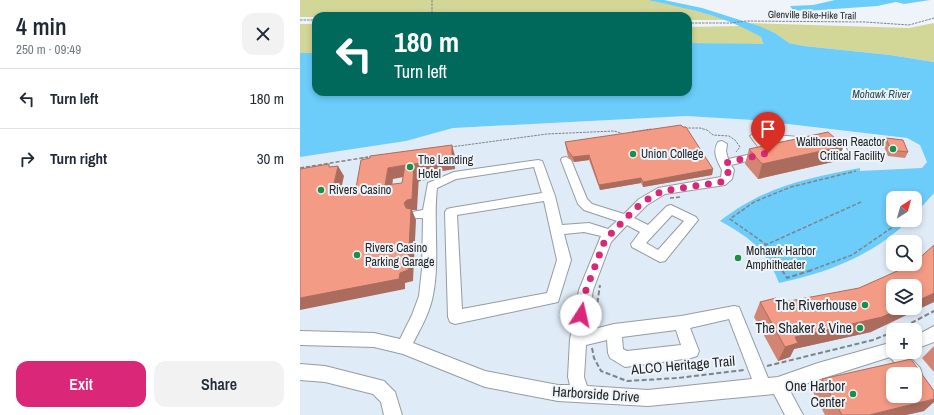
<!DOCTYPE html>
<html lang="en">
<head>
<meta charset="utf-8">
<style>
	body { margin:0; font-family:"Archivo Narrow",sans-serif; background:#f2f2f3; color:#1f2937; height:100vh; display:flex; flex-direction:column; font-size:15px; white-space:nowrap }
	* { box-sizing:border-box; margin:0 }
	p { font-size:13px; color:#747a83 }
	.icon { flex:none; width:22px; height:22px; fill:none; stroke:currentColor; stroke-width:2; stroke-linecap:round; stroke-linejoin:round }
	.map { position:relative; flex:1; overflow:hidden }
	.panel { display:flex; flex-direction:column; background:#fff; width:300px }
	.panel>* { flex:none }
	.banner { position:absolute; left:12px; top:12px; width:380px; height:84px; border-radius:12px; box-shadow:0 2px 6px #0003; background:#00695c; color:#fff; overflow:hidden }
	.needle { width:26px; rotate:37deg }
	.fabs { position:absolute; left:586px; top:191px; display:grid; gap:8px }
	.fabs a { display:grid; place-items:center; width:36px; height:36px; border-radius:8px; background:#fff; box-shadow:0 2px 6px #0003; font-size:20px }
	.pin { position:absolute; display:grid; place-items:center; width:34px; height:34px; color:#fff; margin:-41px -17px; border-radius:50% 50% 50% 0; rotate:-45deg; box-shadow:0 0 4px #0007 }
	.pin .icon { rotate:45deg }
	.me { position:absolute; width:44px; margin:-22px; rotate:10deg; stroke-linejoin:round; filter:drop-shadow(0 0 3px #0008) }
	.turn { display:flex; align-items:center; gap:14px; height:84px; padding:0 16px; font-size:18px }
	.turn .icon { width:52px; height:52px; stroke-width:2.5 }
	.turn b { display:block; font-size:28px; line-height:34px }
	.round { display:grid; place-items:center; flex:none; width:42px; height:42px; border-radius:12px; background:#f2f2f3 }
	.head { display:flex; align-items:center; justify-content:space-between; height:68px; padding:0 16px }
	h1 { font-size:24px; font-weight:600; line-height:30px }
	.primary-button { display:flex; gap:8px; margin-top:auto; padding:8px 16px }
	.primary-button a { flex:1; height:46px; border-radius:12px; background:#db2777; color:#fff; font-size:16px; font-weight:600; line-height:46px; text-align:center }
	.primary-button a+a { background:#f2f2f3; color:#1f2937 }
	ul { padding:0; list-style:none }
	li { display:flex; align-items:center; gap:12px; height:60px; padding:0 16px; border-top:1px solid #e0e1e3 }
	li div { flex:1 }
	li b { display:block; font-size:15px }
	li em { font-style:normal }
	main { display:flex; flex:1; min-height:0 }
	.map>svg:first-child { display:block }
	.built { fill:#dfebf6; fill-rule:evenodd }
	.green { fill:#d2d697 }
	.water { fill:#6cccfa }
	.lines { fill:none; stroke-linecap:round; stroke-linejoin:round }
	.minor-casing { stroke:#969ca1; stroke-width:2 }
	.path-far2 { stroke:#7f8387; stroke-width:1; stroke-dasharray:2.5 1; stroke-linecap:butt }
	.path-far1 { stroke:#7f8387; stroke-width:1.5; stroke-dasharray:4 2; stroke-linecap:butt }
	.path { stroke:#7f8387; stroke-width:2; stroke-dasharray:5 2.5; stroke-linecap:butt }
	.minor { fill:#fff; fill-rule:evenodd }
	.wall { fill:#d28572 }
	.shaded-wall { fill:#ab6c5d }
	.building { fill:#f49b85; stroke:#ab6c5d; fill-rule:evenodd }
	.route { stroke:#db2777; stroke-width:7; stroke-dasharray:0 12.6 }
	.poi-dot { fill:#1e8e46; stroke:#eef4f9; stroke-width:1.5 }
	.labels { text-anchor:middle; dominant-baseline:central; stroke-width:4; stroke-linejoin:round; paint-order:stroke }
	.far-street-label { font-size:10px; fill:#212325; stroke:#eef4f9 }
	.far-water-label { font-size:11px; font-style:italic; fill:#234c60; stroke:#eef4f9 }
	.poi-label { font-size:12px; fill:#212325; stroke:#eef4f9; text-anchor:start }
	.near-poi-label { font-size:14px; fill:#212325; stroke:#eef4f9; text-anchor:end }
	.near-street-label { font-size:14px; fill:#212325; stroke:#eef4f9 }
</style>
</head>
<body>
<main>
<section class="panel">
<div class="head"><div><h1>4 min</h1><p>250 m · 09:49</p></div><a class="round"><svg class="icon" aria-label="close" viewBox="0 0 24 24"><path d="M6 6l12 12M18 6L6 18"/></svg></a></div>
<ul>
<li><svg class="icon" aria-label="left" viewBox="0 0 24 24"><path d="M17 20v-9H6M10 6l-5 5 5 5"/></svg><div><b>Turn left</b></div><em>180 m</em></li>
<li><svg class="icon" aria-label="right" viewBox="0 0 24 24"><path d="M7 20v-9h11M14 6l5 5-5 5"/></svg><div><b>Turn right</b></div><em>30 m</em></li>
</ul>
<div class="primary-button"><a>Exit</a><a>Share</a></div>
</section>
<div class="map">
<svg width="634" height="415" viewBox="0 0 634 415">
	<rect width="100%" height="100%" fill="#eef4f9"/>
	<path class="built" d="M386 116 453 120 634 142V415H0V157L106 141 153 128ZM593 198H615V220H593ZM593 242H615V264H593ZM593 286H615V308H593ZM593 330H615V352H593ZM593 374H615V396H593Z"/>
	<path class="green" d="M0 0H347L380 6 427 20H388V16L0 17Z
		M450 23 609 28 634 23V62L590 55 504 46 489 43 475 33Z
		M0 24H16V53H0Z
		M442 26 461 37 463 45 388 43V27Z"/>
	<path class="water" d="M347 0H364L402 8 459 26 475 33 489 43 504 46 590 55 634 62V193L615 214V198H593V220H609C574 255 527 273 479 283 466 250 451 238 420 221 464 187 506 178 560 168V171L622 168 627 162 620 145 607 138 453 120 386 116 153 128 106 141 0 157V53H16V92H388V43L463 44 461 37C425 16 387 8 347 0Z
		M535 0H630L604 4 596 2 577 6 506 11 493 10 490 6 513 5Z"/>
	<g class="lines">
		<g class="minor-casing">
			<path id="minor" d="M455 133 509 138 514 141 509 144 463 140 473 153 472 155 431 165 434 170 432 179 425 185 365 194 347 205 334 218 348 225 367 206 371 205 396 217 398 220 365 261 360 262 332 247 331 244 340 232 327 225 311 242 293 290 286 331 314 324 381 316 434 306 439 307 441 312 468 378 478 377 518 363 593 342V352H605L620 368 622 374 620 380 615 381V374H604L590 357 489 389 503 415H485L474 394 348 406 258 401 185 387 103 354 74 347 0 345V331L74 333 100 339 112 315 119 296 122 269 123 218H112L110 215 112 212 123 210 128 183 154 172 238 160 242 161 243 163 255 196 262 225 289 223 308 229 317 221 284 210 278 204 261 160 262 158 266 157 271 160 287 199 292 204 324 214 339 199 358 188 421 177 422 170C417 160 412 152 418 142L422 141 427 144 426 151 428 159 462 152 450 136ZM234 167 242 193 151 208 147 209 145 212 148 317 150 322 155 324 258 302 271 260 264 234 284 232 301 236 279 290 270 339 268 377 270 385H258L185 371 113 343C121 328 130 312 133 295 140 260 133 223 137 188L156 179ZM244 201 257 260 247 293 162 309 157 215ZM372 215 384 221 358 250 346 243ZM429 319 452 379 348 390 287 386 284 377 286 345 307 340 308 353 310 358 325 367 391 358 397 356 399 351 390 328ZM376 330 381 345 327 351 323 349 322 337Z
				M529 139 543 141 549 155 548 157H540L535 146 525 144 524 142Z
				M634 326V342L615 349V335L623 332Z
				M0 364 25 366 84 381 95 392 102 415H84L81 402 73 394 25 382 0 380Z"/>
		</g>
		<path class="path-far2" d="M132 0V16
			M0 20H16
			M388 23H431L446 21 565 22 609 25 634 18
			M385 128H400L407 130 413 135 429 136 435 140 440 147 436 152
			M332 132 351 129
			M151 147 247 134 314 131 324 134
			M62 158 70 157"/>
		<path class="path-far1" d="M0 168 68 157
			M117 181 127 179
			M370 198 381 197
			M615 208 618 205
			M459 248 561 202
			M483 271 467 245 430 219 454 202 491 187 556 171
			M509 271 552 255 603 220"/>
		<path class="path" d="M482 270 487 278 512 270
			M294 325 300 285
			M598 330 634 311
			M292 348 294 358 301 371 327 381 378 378 444 370
			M467 366 573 340 593 332"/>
		<use href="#minor" class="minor"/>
	</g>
	<path class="wall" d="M586 138 608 152 605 158 588 156 583 144Z
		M265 142 413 169 412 175 343 187 341 183 300 190 289 160 274 162 268 157 266 148Z
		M449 149 537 161 458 179 445 164Z
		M460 302 479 303 571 332 494 349 490 357 478 361 454 317Z
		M634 346V372L622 358Z
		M522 379 624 411 606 415H525L513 392Z"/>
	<path class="shaded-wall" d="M152 145 155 156V169L119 175 117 210H112L116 220 113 281 105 283V289L0 310V298L100 273 109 214 104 203 114 164Z
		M544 146 537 161 458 179 462 164Z
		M289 155V160L274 162 273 157Z
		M105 165 109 176 93 179 91 196 85 185 88 168Z
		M38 166 44 176 38 203 32 192Z
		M413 169 412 175 343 187V182Z
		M341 178V183L300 190 299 185Z
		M634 293V302L571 332 494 349 490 357 478 361 485 347 495 337 602 308H615V302Z
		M634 399V402L624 411 606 415H569Z"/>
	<path class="building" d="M381 125 383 127H386L413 169 343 182 341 178 299 185 289 155 273 157 268 151 265 142Z
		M528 132 544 146 462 164 449 149Z
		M586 138 603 140 608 152 591 150Z
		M152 145V158L114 164 112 199 107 200 104 203 106 208 111 209 108 270 100 273 99 279 0 298V169L29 164V167L38 166 32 192 56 188 61 160 70 158V156ZM105 165 102 183 85 185 88 168Z
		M634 245V293L615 302V286H593V308H602L582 317 495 337 498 343 485 347 460 302 476 298 479 303 559 288 613 264H615V262Z
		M611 359 634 391V399L569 415H542L522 379ZM593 374H615V396H593Z"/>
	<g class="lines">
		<path class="route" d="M281 315 286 290 305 240 334 210 343 202 362 191 421 182C430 177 429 171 425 163L468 153"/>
	</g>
	<g class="poi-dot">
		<circle cx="593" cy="149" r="4"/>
		<circle cx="333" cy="154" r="4"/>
		<circle cx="110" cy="167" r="4"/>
		<circle cx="21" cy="190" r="4"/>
		<circle cx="57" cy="255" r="4"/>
		<circle cx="438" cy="258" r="4"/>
		<circle cx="565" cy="305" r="4"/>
		<circle cx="560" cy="328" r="4"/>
		<circle cx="553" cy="394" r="4"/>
	</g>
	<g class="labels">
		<g class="far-street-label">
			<text transform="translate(512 15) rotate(1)">Glenville Bike-Hike Trail</text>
		</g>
		<g class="far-water-label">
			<text x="581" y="94">Mohawk River</text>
		</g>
		<g class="poi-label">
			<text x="585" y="142" text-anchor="end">Walthousen Reactor<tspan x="585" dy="14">Critical Facility</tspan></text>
			<text x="341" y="154">Union College</text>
			<text x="118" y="160">The Landing<tspan x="118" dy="14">Hotel</tspan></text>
			<text x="29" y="190">Rivers Casino</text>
			<text x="65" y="248">Rivers Casino<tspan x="65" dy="14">Parking Garage</tspan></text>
			<text x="446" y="251">Mohawk Harbor<tspan x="446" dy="14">Amphitheater</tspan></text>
		</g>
		<g class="near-poi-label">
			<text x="557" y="305">The Riverhouse</text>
			<text x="552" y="328">The Shaker &amp; Vine</text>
			<text x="545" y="386">One Harbor<tspan x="545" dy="16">Center</tspan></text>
		</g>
		<g class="near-street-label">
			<text transform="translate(383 365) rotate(-5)">ALCO Heritage Trail</text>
			<text transform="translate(296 394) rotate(4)">Harborside Drive</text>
		</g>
	</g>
</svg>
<div class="fabs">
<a><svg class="needle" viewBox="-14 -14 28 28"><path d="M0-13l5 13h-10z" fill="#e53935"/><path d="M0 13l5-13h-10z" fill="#747a83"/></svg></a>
<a><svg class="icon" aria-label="search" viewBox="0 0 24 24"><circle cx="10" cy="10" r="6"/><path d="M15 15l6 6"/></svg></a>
<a><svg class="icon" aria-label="layers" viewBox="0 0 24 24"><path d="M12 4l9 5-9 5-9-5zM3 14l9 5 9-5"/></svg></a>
<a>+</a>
<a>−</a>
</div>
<div class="pin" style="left:468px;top:153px;background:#d93025"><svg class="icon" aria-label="arrive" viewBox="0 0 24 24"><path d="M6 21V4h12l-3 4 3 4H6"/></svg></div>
<svg class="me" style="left:281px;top:315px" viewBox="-20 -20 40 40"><circle r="19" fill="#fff"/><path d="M0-13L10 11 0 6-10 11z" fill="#db2777"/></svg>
<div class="banner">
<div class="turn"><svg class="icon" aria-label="left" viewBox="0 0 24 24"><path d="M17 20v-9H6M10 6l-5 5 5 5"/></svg><div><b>180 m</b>Turn left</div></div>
</div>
</div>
</main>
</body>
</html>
